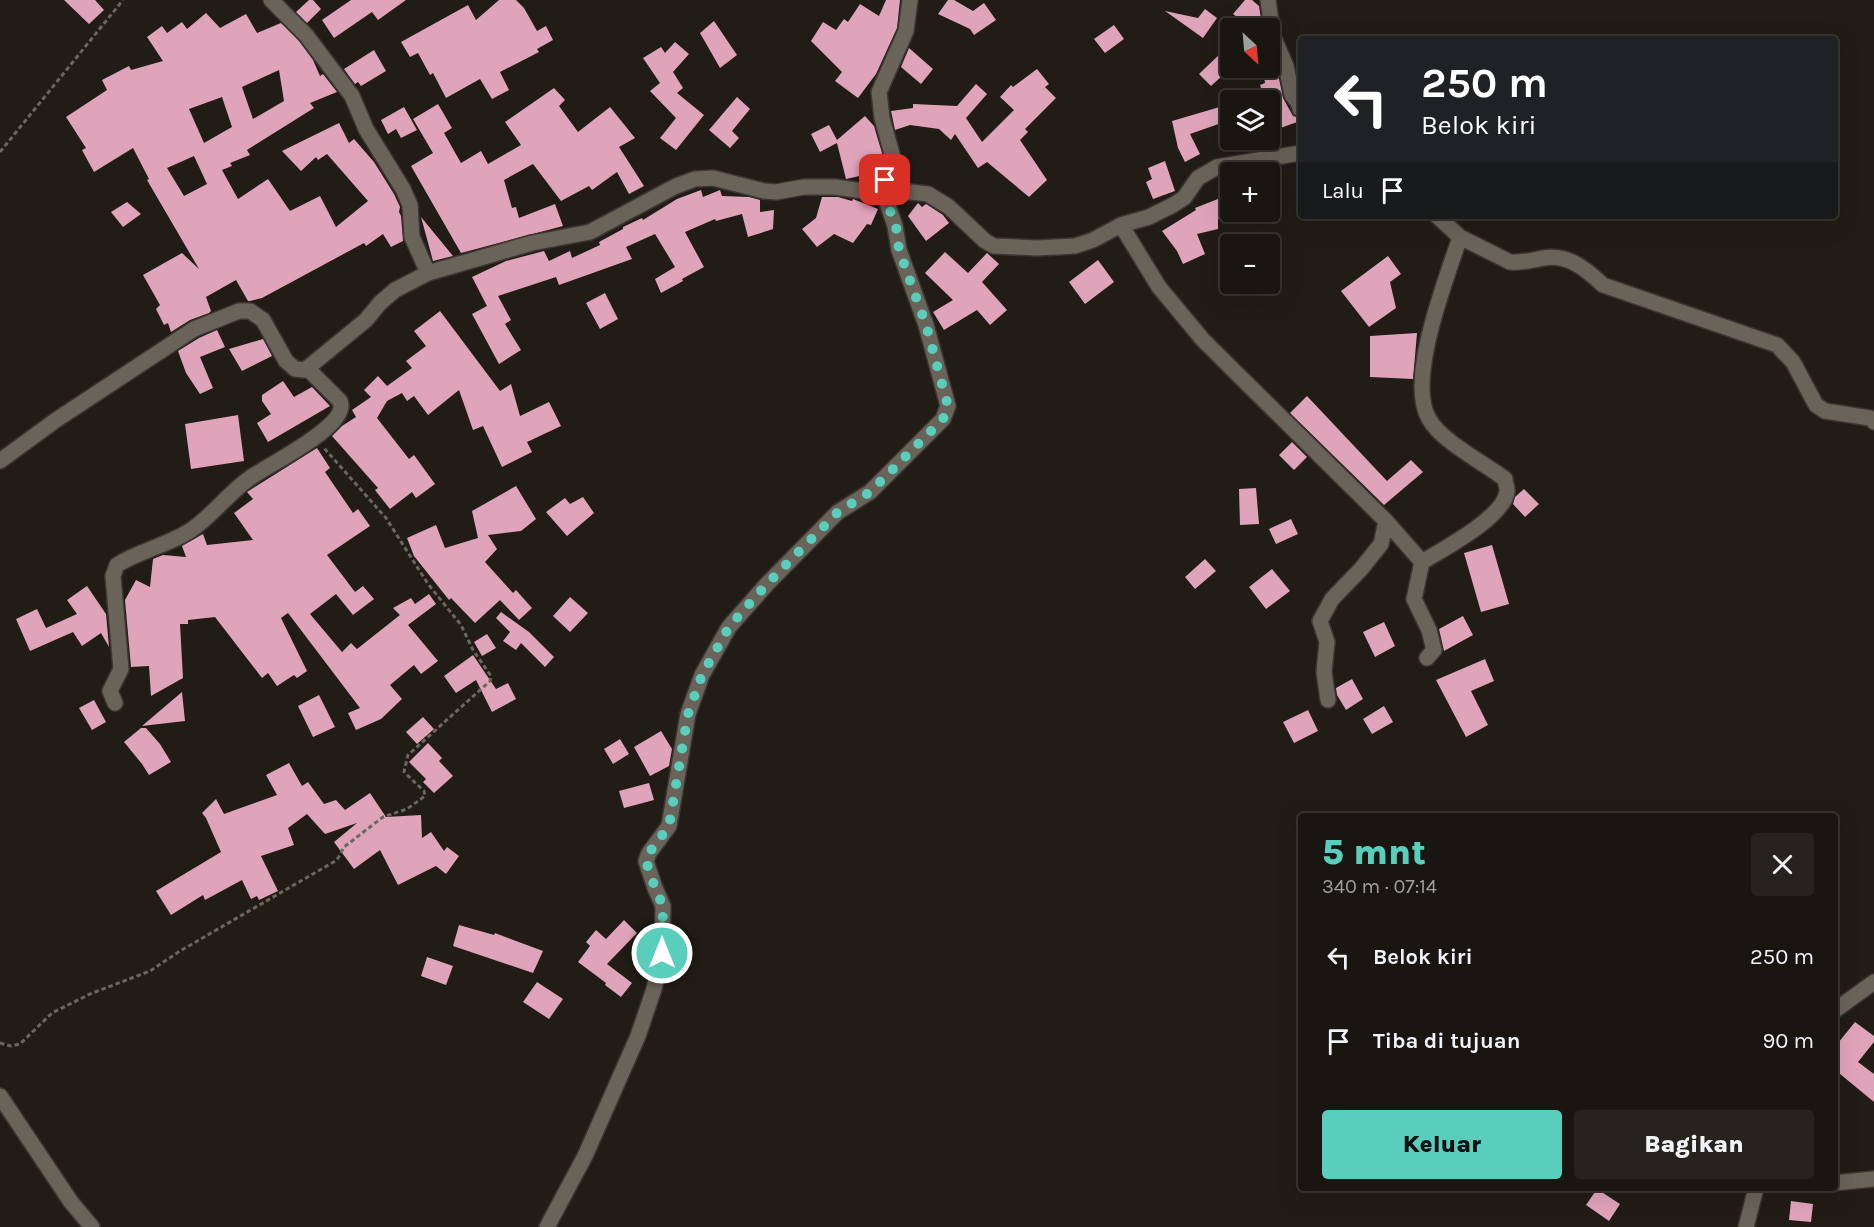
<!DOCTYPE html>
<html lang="id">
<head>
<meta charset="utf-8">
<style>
	body { margin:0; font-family:Karla,sans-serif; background:#26221e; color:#f1f3f6; height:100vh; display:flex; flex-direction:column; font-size:22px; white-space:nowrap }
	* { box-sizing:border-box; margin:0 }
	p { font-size:20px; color:#9f9f9f }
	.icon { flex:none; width:33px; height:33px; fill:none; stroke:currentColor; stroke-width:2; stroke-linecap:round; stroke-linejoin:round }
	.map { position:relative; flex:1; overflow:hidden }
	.details { position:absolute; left:1298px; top:813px; width:540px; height:378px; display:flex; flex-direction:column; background:#191510; border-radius:6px; box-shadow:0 6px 24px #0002,0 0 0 2px #373430 }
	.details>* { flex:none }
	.guide { position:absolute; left:1298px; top:36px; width:540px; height:183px; border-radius:6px; box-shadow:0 6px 24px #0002,0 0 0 2px #373430; background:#202124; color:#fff; overflow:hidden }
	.needle { width:39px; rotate:154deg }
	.fabs { position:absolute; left:1220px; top:18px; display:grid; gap:12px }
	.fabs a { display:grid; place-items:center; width:60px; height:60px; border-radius:6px; background:#191510; box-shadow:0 6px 24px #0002,0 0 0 2px #373430; font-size:30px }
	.pin { position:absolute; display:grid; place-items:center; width:51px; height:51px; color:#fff; margin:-26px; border-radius:12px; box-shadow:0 3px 9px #0006 }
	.me { position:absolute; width:66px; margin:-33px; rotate:0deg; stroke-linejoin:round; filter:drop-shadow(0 0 4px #0008) }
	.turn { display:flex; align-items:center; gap:21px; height:126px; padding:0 24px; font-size:27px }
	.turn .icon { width:78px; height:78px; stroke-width:2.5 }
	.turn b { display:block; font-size:42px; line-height:51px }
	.then { display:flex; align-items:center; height:57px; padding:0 24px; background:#0003; gap:12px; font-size:22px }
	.round { display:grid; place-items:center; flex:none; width:63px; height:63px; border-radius:6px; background:#26221e }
	.head { display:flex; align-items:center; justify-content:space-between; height:102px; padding:0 24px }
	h1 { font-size:36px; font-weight:800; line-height:45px; color:#5acebc }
	.primary-button { display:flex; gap:12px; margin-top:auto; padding:12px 24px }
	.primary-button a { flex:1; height:69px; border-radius:6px; background:#5acebc; color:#111; font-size:24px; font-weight:800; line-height:69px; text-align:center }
	.primary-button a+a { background:#26221e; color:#f1f3f6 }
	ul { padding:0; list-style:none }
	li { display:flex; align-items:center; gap:18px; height:84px; padding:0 24px }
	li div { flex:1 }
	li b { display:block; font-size:22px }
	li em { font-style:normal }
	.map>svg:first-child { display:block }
	.building { fill:#e0a4ba; fill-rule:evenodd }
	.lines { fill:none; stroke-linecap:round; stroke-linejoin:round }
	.street-casing { stroke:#3b3633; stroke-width:18 }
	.path { stroke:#6b6760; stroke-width:3; stroke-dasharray:4.5 3; stroke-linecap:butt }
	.street { stroke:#6a635a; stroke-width:15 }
	.route { stroke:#5acebc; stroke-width:10; stroke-dasharray:0 18 }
</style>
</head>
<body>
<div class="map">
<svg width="1874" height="1227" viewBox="0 0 1874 1227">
	<rect width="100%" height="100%" fill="#211c15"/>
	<path class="building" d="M64 0H95L104 10 89 24Z
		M309 0H313L321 9 307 23 296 12Z
		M351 0H406L378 20 372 12 334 38 322 20Z
		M499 0H516L524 8 537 31 546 26 553 40 537 49 539 52 500 72 509 90 492 99 480 79 446 98 433 73 430 75 418 53 410 57 401 42 468 5 476 20Z
		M886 0H900L897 28 876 74 858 98 835 81 842 72 811 41 823 22 836 30 844 19 848 22 860 4 879 16Z
		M948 0H954L973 11 984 3 996 20 974 35 970 29 938 14Z
		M1245 0H1252L1259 6 1261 19 1252 28 1233 14Z
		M1205 9 1217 18 1203 38 1165 11 1198 18Z
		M206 13 220 28 246 14 257 33 281 23 299 41 313 60 320 76 323 74 337 92 310 103 314 108 247 150 250 155 230 163 232 166 222 170 238 199 268 179 290 211 320 196 336 227 368 201 327 154 318 160 316 157 301 171 282 151 339 123 349 143 354 139 374 162 394 194 400 207 399 212 401 216 403 241 391 247 383 234 366 246 364 243 262 298 250 301H248L236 280 206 297 211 311 209 313 190 320 171 332 168 323 164 325 156 309 160 305 143 275 182 253 199 269 147 180 149 179 133 148 94 172 82 150 86 148 66 117 107 90 102 80 129 66 131 70 163 61 147 37 162 26 167 33 182 22 187 29ZM279 70 284 101 253 119 242 87ZM222 97 232 127 204 143 189 109ZM194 156 207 184 184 196 167 168Z
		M714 21 737 55 720 68 700 33Z
		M1114 25 1124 39 1105 53 1094 39Z
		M675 42 689 54 673 72 683 88 677 93 704 115 676 150 660 138 676 118 650 91 660 83 643 58 661 47 665 53Z
		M909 48 933 69 921 84 901 67Z
		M374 50 386 71 361 86 358 82 355 84 344 69Z
		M1269 51 1277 69 1283 98 1293 116 1300 118V121L1269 132V100H1265L1260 85 1265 83 1263 68H1269Z
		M1222 52V76L1211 86 1199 74Z
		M1037 69 1049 84 1045 87 1056 98 1025 129 1028 132 1020 140 1047 180 1029 197 987 162 978 168 955 134 951 140 939 129 910 125 895 130 891 111 913 108V104L957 106 976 84 987 94 966 118 982 142 1014 110 1000 97 1011 85 1013 87Z
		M554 88 565 100 559 106 578 132 610 107 635 138 619 147 644 186 629 194 617 172 592 190 589 186 561 201 533 164 504 180 512 208 516 207 519 218 555 204 563 226 461 253 411 166 433 153 413 119 438 104 452 128 444 133 461 163 481 151 488 164 521 145 505 122Z
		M737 97 750 109 732 131 739 138 730 148 709 130Z
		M1230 104V120L1190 134 1200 154 1185 162 1178 148 1172 121Z
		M404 107 417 130 401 138 396 129 388 134 381 120Z
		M865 116 874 126 882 153 880 158 869 160 873 173 846 179 837 143 820 152 811 134 829 125 837 140Z
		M1165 161 1175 191 1153 199 1146 182 1152 179 1148 168Z
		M701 190 703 197 720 190 722 196 749 197 760 200V212L774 210 773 229 748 237 742 214 716 221 715 219 685 232 704 267 682 279 683 281 661 293 655 279 675 267 655 234 626 247 632 259 559 285 556 277 498 296 511 320 505 324 521 350 499 364 472 314 487 306 472 277 506 261 544 251 549 261 570 251 572 258 600 245 599 242 623 229V227L642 218 643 220 677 199Z
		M822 197H838L852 201 853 199 878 209 871 225 867 224 853 243 834 234 817 247 802 229 816 218Z
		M1223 197 1231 214 1218 219V229L1197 234 1205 254 1183 264 1177 251 1162 231 1196 210 1195 208Z
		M127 202 141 214 123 227 111 212Z
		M918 203 922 207 926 204 943 215 949 223 926 241 908 216Z
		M421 217 453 256 433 261Z
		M945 252 968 273 987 253 999 264 982 282 1007 310 990 325 977 310 944 330 933 312 953 300 925 273Z
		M1388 256 1401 274 1390 282 1396 308 1369 327 1341 291Z
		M1098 260 1114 282 1085 304 1069 282Z
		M605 293 618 319 600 329 586 303Z
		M440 311 500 391 511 384 520 416 549 402 561 426 527 442 532 452 502 467 483 426 473 430 459 390 428 415 414 396 407 401 402 393 387 401 377 418 409 459 414 455 435 484 416 498 412 492 390 509 375 490 378 488 332 436 342 426 356 417 352 410 371 397 364 390 378 376 387 386 412 368 406 361 426 346 414 331Z
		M217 330 225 347 200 357 213 388 200 394 186 373 178 351 199 338Z
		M1417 333 1413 379 1370 377V336Z
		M263 339 272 356 242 371 229 349Z
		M283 381 294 397 312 387 330 406 268 442 257 423 271 414 262 401V395Z
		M1307 396 1387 481 1411 460 1423 472 1384 505 1290 413Z
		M238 415 244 461 191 469 185 424Z
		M1292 442 1307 457 1294 470 1279 455Z
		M317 448 330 468 325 472 353 513 358 509 370 526 327 555 355 592 363 586 374 599 353 615 336 594 310 614 342 652 351 643 357 649 400 615 393 608 411 598 415 604 429 594 436 604 408 625 438 661 421 674 414 665 390 685 402 699 381 719 356 730 348 713 360 708 288 613 281 618 307 671 297 678 294 675 277 686 268 673 262 678 215 617 188 620V624H180L183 678 151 696 149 666 131 667 125 600 136 580 150 587 153 559 163 555 186 557 182 546 203 534 207 545 253 540 234 513 253 499 247 492Z
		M516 486 536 519 521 531 488 535 497 549 485 562 513 593 516 590 532 608 519 620 500 600 475 623 451 598 449 600 414 556 407 538 436 525 445 548 478 538 472 511Z
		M1256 488 1259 524 1240 525 1239 489Z
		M1524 489 1539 504 1525 517 1513 504 1515 497Z
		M583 497 594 513 567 536 546 512 565 498 570 504Z
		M1291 519 1298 534 1276 544 1269 529Z
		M1492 545 1509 604 1481 612 1464 553Z
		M1205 559 1216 571 1195 589 1185 577Z
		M1272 569 1290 591 1266 609 1249 587Z
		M87 586 106 614 109 647 101 633 82 646 73 632 30 651 16 619 37 609 46 628 77 614 67 600Z
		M570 597 588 613 570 632 553 616Z
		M501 612 529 632 554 657 545 667 521 643 516 650 503 641 510 632 496 618Z
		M1463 616 1473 635 1444 651 1439 629Z
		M1384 622 1395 646 1375 657 1363 632Z
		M487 634 496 648 482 656 474 642Z
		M473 655 496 689 508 683 516 699 492 712 476 680 456 693 444 676Z
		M1485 659 1494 681 1471 691 1488 725 1466 737 1436 680Z
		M1352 679 1363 699 1346 710 1337 695 1336 688Z
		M182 692 185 721 142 726Z
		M319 695 335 727 313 737 298 706Z
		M94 700 106 722 92 730 79 708Z
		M1384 706 1393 722 1372 734 1363 719Z
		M1308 710 1318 731 1294 743 1283 722Z
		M423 717 434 729 417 744 406 732Z
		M141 728H146L160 744 171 762 149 775 142 764 124 742Z
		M661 731 672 749 669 766 650 776 634 747Z
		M620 739 629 754 613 764 604 749Z
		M428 743 442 758 439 761 453 776 434 793 423 782 426 779 409 762Z
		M289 763 302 786 308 782 324 804 336 800 345 810 370 793 386 817 421 815 422 838 431 832 444 851 447 847 459 856 446 874 436 866 398 885 380 850 354 869 334 842 357 823 325 834 307 814 288 828 294 845 261 856 278 891 259 900 257 896 251 899 242 880 205 900 203 895 171 915 156 891 221 852 206 818 202 813 216 799 224 814 277 795 266 775Z
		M649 783 654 800 624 808 619 791Z
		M624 920 637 933 607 964 632 983 621 997 605 985 606 983 578 962 590 946 586 942 596 930 606 939Z
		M459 925 494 935 495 933 543 951 533 973 453 946Z
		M427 957 453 966 446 985 421 976Z
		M537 982 563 999 549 1019 523 1002Z
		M1855 1022 1874 1036V1042L1858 1062 1874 1074V1102L1834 1069V1048Z
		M1597 1189 1620 1204 1609 1221 1586 1205Z
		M1791 1201 1813 1204 1811 1222 1789 1220Z"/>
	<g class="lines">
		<g class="street-casing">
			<path id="street" d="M271 0 306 35 352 96 366 129 403 189 410 205 412 237 428 273
				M1268 0 1273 36 1286 66 1292 95 1298 102 1300 109
				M1437 216 1460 237 1510 262C1522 263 1532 260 1544 258 1568 254 1586 269 1603 285L1777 345 1793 362 1816 405 1825 411 1870 418 1874 422
				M1121 225 1159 287 1203 340 1386 521 1422 562
				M0 461 56 420 194 329 239 311H250L263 320 286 361 295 369 305 370 366 320 380 303 395 290 428 273 532 243 590 232 676 186 695 179 713 178 764 191 776 192 804 187H835L884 194 911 192 928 194 949 207 985 241 994 246 1037 248 1075 246 1093 240 1121 225 1149 217 1173 205 1184 198 1198 178 1217 167 1300 153
				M1427 658 1434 650 1429 630 1414 599 1422 562C1443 549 1503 518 1507 492 1508 489 1505 483 1505 479 1484 463 1441 441 1429 419 1406 380 1446 280 1460 237
				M1328 700 1324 672 1327 642 1320 621 1332 599 1361 569 1381 544 1386 521
				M115 703 110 691 121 669 113 576 117 565C139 551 165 546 188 532 211 518 228 493 250 478 267 465 351 426 340 401L307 368
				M1834 1011 1874 982
				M0 1096 71 1202 92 1227
				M1834 1183 1874 1179
				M547 1227 585 1156 638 1036 654 989 662 953 663 906 655 888 646 861 649 853 669 826 688 714 702 675 729 627 767 584 838 512 870 492 943 419 948 406 926 325 899 250 895 226 884 194 887 166 892 154 882 118 879 92 906 31 910 0
				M1746 1227 1756 1188"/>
		</g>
		<path class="path" d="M0 152 123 0
			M0 1043 11 1046 20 1044 52 1013 90 994 150 971 180 951 337 860 344 847 383 817 407 809 425 796 424 791 404 772 408 755 490 681 491 676 473 650 461 625 428 584 386 518 324 448"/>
		<use href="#street" class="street"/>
	</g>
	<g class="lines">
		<path class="route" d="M662 953 663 906 655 888 646 861 649 853 669 826 688 714 702 675 729 627 767 584 838 512 870 492 943 419 948 406 926 325 899 250 896 226 884 195 885 180"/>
	</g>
</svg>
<div class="fabs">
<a><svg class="needle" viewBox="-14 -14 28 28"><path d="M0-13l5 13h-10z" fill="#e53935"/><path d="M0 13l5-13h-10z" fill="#9f9f9f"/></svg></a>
<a><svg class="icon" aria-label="layers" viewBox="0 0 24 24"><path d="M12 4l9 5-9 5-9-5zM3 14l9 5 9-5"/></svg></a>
<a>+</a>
<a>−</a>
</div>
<div class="pin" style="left:885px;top:180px;background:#d93025"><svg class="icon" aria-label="arrive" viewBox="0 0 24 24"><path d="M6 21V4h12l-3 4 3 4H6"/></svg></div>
<svg class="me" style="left:662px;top:953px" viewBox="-20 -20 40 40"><circle r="17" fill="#5acebc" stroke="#fff" stroke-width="3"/><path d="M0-11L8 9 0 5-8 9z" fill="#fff"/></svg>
<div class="guide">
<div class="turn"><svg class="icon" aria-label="left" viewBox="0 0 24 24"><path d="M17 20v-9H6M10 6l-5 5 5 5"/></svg><div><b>250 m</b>Belok kiri</div></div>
<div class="then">Lalu<svg class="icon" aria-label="arrive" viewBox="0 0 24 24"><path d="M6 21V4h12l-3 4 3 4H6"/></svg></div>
</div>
<section class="details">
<div class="head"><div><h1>5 mnt</h1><p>340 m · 07:14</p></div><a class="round"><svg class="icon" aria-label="close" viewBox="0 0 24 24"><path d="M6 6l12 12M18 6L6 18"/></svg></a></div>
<ul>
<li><svg class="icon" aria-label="left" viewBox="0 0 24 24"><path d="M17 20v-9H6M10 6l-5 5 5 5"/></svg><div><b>Belok kiri</b></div><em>250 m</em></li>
<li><svg class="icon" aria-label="arrive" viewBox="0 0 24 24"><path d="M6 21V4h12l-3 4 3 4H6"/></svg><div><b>Tiba di tujuan</b></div><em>90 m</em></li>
</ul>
<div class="primary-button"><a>Keluar</a><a>Bagikan</a></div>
</section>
</div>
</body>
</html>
